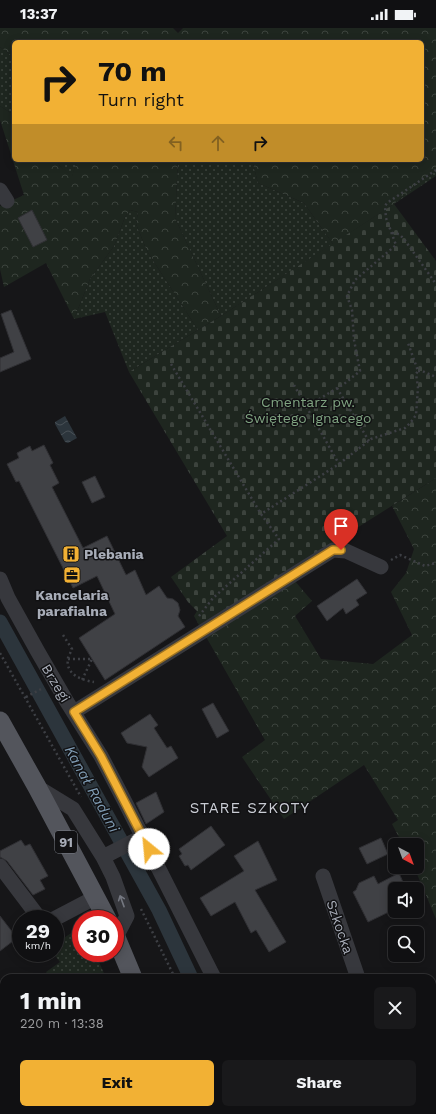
<!DOCTYPE html>
<html lang="en">
<head>
<meta charset="utf-8">
<style>
	body { margin:0; font-family:"Work Sans",sans-serif; background:#19191b; color:#f1f3f6; height:100vh; display:flex; flex-direction:column; font-size:15px; white-space:nowrap }
	* { box-sizing:border-box; margin:0 }
	p { font-size:13px; color:#9c9d9f }
	.icon { flex:none; width:22px; height:22px; fill:none; stroke:currentColor; stroke-width:2; stroke-linecap:round; stroke-linejoin:round }
	.map { position:relative; flex:1; overflow:hidden }
	.details { position:absolute; left:0px; top:946px; width:436px; height:140px; display:flex; flex-direction:column; background:#101012; border-radius:12px 12px 0 0; box-shadow:0 2px 10px #0003,0 0 0 1px #303032 }
	.details>* { flex:none }
	.guide { position:absolute; left:12px; top:12px; width:412px; height:122px; border-radius:6px; box-shadow:0 2px 10px #0003,0 0 0 1px #303032; background:#f2b134; color:#111; overflow:hidden }
	.needle { width:26px; rotate:139deg }
	.tools { position:absolute; left:388px; top:810px; display:grid; gap:8px }
	.tools a { display:grid; place-items:center; width:36px; height:36px; border-radius:6px; background:#101012; box-shadow:0 2px 10px #0003,0 0 0 1px #303032; font-size:20px }
	.speed { position:absolute; left:12px; top:882px; display:flex; gap:8px; font-size:20px; font-weight:700; text-align:center }
	.speed>* { display:grid; place-content:center; width:52px; height:52px; border-radius:50%; background:#101012; box-shadow:0 2px 10px #0003,0 0 0 1px #303032; line-height:1 }
	.speed small { font-size:10px; font-weight:400 }
	.speed .limit { border:6px solid #d22; background:#fff; color:#111 }
	.pin { position:absolute; display:grid; place-items:center; width:34px; height:34px; color:#fff; margin:-41px -17px; border-radius:50% 50% 50% 0; rotate:-45deg; box-shadow:0 0 4px #0007 }
	.pin .icon { rotate:45deg }
	.me { position:absolute; width:44px; margin:-22px; rotate:332deg; stroke-linejoin:round; filter:drop-shadow(0 0 3px #0008) }
	.turn { display:flex; align-items:center; gap:14px; height:84px; padding:0 20px; font-size:18px }
	.turn .icon { width:52px; height:52px; stroke-width:2.5 }
	.turn b { display:block; font-size:28px; line-height:34px }
	.lanes { display:flex; align-items:center; height:38px; padding:0 20px; background:#0003; justify-content:center; gap:20px; direction:ltr }
	.lanes .off { opacity:.35 }
	.round { display:grid; place-items:center; flex:none; width:42px; height:42px; border-radius:6px; background:#19191b }
	.head { display:flex; align-items:center; justify-content:space-between; height:68px; padding:0 20px }
	h1 { font-size:24px; font-weight:700; line-height:30px }
	.primary-button { display:flex; gap:8px; margin-top:auto; padding:8px 20px }
	.primary-button a { flex:1; height:46px; border-radius:6px; background:#f2b134; color:#111; font-size:16px; font-weight:700; line-height:46px; text-align:center }
	.primary-button a+a { background:#19191b; color:#f1f3f6 }
	.status { display:flex; justify-content:space-between; align-items:center; height:28px; padding:0 20px; background:#101012; direction:ltr }
	.status svg { height:11px; fill:currentColor }
	.map>svg:first-child { display:block }
	.grass { fill:url(#grass-dots) }
	.forest { fill:url(#forest-crowns) }
	.cemetery { fill:url(#cemetery-stones) }
	.water { fill:url(#water-waves) }
	.lines { fill:none; stroke-linecap:round; stroke-linejoin:round }
	.canal { stroke:#2c353c; stroke-width:15 }
	.building { fill:#404145; stroke:#303034 }
	.path { stroke:#3d3f44; stroke-width:2.5; stroke-dasharray:2 3; stroke-linecap:butt }
	.minor { stroke:#37383d; stroke-width:15 }
	.major { stroke:#53555c; stroke-width:19 }
	.oneway { stroke:#757881 }
	.route-casing { stroke:#9d7322; stroke-width:10 }
	.route { stroke:#f2b134; stroke-width:7 }
	.labels { text-anchor:middle; dominant-baseline:central; stroke-width:3; stroke-linejoin:round; paint-order:stroke }
	.shield { fill:#111113; stroke:#7b7e86; stroke-width:1 }
	.shield-label { font-size:13px; font-weight:bold; fill:#a8adb8 }
	.park-label { font-size:14px; fill:#7fa381; stroke:#111113 }
	.poi-label { font-size:14px; font-weight:bold; fill:#a8adb8; stroke:#111113; text-anchor:start }
	.street-label { font-size:14px; fill:#a8adb8; stroke:#111113 }
	.water-label { font-size:15px; font-style:italic; fill:#7f9bb3; stroke:#111113 }
	.neighbourhood-label { font-size:15px; letter-spacing:1px; fill:#c9ccd4; stroke:#111113 }
</style>
</head>
<body>
<div class="status"><b>13:37</b><svg viewBox="0 0 49 12"><path d="M0 12V9h3v3zM5 12V6h3v6zM10 12V3h3v9zM15 12V0h3v12zM26 1h20v11H26zM47 4h2v5h-2z"/></svg></div>
<div class="map">
<svg width="436" height="1086" viewBox="0 0 436 1086">
	<defs>
		<pattern id="grass-dots" width="8" height="8" patternUnits="userSpaceOnUse"><rect width="8" height="8" fill="#1e261f"/><path d="M2 2h.1M6 6h.1" fill="none" stroke="#3c433d" stroke-width="1.8" stroke-linecap="round"/></pattern>
		<pattern id="forest-crowns" width="20" height="18" patternUnits="userSpaceOnUse"><rect width="20" height="18" fill="#1e261f"/><path d="M2 6a3 3 0 1 1 6 0M12 15a3 3 0 1 1 6 0" fill="none" stroke="#3c433d"/></pattern>
		<pattern id="cemetery-stones" width="16" height="16" patternUnits="userSpaceOnUse"><rect width="16" height="16" fill="#1e261f"/><path d="M2 7V4a2 2 0 0 1 4 0v3zM10 15v-3a2 2 0 0 1 4 0v3z" fill="#3c433d"/></pattern>
		<pattern id="water-waves" width="16" height="10" patternUnits="userSpaceOnUse"><rect width="16" height="10" fill="#2c353c"/><path d="M0 5q4-4 8 0t8 0" fill="none" stroke="#485056"/></pattern>
	</defs>
	<rect width="100%" height="100%" fill="#161618"/>
	<path class="grass" d="M0 19 14 29V87L0 78Z
		M56 132H77L72 149 60 138Z
		M178 132H252L258 155 304 175 333 216 221 288 175 190Z
		M436 141V148L394 176Z
		M130 182 138 184 136 196 147 223 198 302 129 344 105 284 74 291 90 251 114 218 125 189Z
		M80 899 81 925H95L106 950H50L46 944 60 934 53 925H55V916Z"/>
	<path class="forest" d="M0 0H173L178 5 183 0H436V141L394 176 333 216 304 175 258 155 252 132H422V14H14V29L0 19Z
		M0 78 14 87V132H56L60 138 72 148 77 132H178L175 190 221 288 198 302 147 223 136 196 138 184 130 182 125 189 114 218 90 251 74 291 46 235 4 259 0 241V178L24 167 0 92Z
		M436 450V891L414 839H417V817H403L392 796 398 792 364 737 284 791 242 729 265 712 205 607 294 552 312 573 295 588 321 631 373 636 412 607 391 564 406 545 414 521 392 478Z
		M304 1082H399L403 1086H299Z"/>
	<path class="cemetery" d="M394 176 436 233V450L200 599 194 588 197 583 188 574 171 549 227 508 129 344 221 288Z"/>
	<path class="water" d="M65 388 77 410 68 415 65 414 55 396V394Z"/>
	<g class="lines">
		<path class="canal" d="M0 594 159 882 191 950
			M240 1082 241 1086"/>
	</g>
	<path class="building" d="M32 182 47 212 33 219 18 190Z
		M11 282 31 331 0 344V330L14 324 1 286Z
		M44 417 53 435 50 437 59 455 52 459 83 520 107 508 126 547 135 542 146 567 159 558 167 570 173 571 178 575 180 582 178 588 185 599 105 652 79 610 115 586 97 548 73 560 19 453 16 454 7 436 19 430 17 425 30 418 32 423Z
		M95 448 105 469 92 475 82 454Z
		M357 551 367 565 356 572 359 577 346 586 343 580 327 593 317 578Z
		M213 675 229 703 217 710 202 681Z
		M150 686 158 697 154 700 167 720 171 718 178 730 149 749 142 739 147 719 127 715 121 705Z
		M156 764 164 784 146 796 136 775Z
		M211 798 225 817 191 842 188 837 185 838 179 828 182 826 179 821Z
		M381 810 388 826 367 836 359 820Z
		M21 812 25 818 30 816 48 848 40 852 45 861 33 867 7 833 0 829V823Z
		M258 813 277 852 255 862 286 914 269 924 256 902 251 905 235 874 211 888 200 870 244 843 234 828Z
		M399 845 406 861H395V881L368 894 353 864 356 862 359 855 374 848 378 856Z
		M0 888 17 910 0 923Z"/>
	<g class="lines">
		<path class="path" d="M392 205 399 206 404 211 436 256
			M171 336 261 486
			M418 343H422L436 349
			M294 357 339 436
			M337 360 369 413
			M306 379 344 356 360 343 354 312 352 282 347 268 355 252 396 217 386 190 385 178 387 175 436 142
			M391 532 400 527 425 538 436 535
			M199 588 213 570 279 511 261 486 339 436 371 411 405 400 411 394 416 387 418 359 416 346 418 343 408 315
			M63 607 72 621C71 624 69 627 68 630 65 647 82 652 94 654
			M0 625 81 769
			M68 631H92L82 652
			M26 669 43 660
			M141 881 175 950
			M202 1082 203 1086
			M224 1082 225 1086"/>
		<path class="minor" d="M0 162 7 173
			M0 551 8 570 38 624 67 674 101 728 124 772 214 950
			M74 684 333 522 346 523 381 539
			M37 759 73 781 103 829 113 849 127 888 116 909
			M103 829 142 809
			M0 838 40 891
			M323 848 358 950
			M54 891 96 869
			M0 1068 4 1067
			M104 1082 105 1086
			M263 1082 265 1086
			M286 1086 292 1082"/>
		<path class="major" d="M0 693 37 759 107 891
			M115 907 133 950
			M178 1082 179 1086"/>
	</g>
	<defs><path id="oneway-shaft" d="M-6 0H5M1.5-3L5.5 0L1.5 3" fill="none" stroke-width="1.6" stroke-linecap="round" stroke-linejoin="round"/></defs>
	<use class="oneway" href="#oneway-shaft" transform="translate(122 873) rotate(-110)"/>
	<g class="lines">
		<g class="route-casing">
			<path id="route" d="M149 821 101 728 74 684 333 522H341"/>
		</g>
		<use href="#route" class="route"/>
	</g>
	<defs>
		<g id="building-square" transform="scale(0.9)"><rect x="-9" y="-9" width="18" height="18" rx="4" fill="#f2b134" stroke="#111113"/><path d="M-4-6H4V6H1V3H-1V6H-4ZM-2.5-4.3h1.7v1.8h-1.7ZM.8-4.3h1.7v1.8H.8ZM-2.5-1h1.7V.8h-1.7ZM.8-1h1.7V.8H.8Z" fill="#111"/></g>
		<g id="office-square" transform="scale(0.9)"><rect x="-9" y="-9" width="18" height="18" rx="4" fill="#f2b134" stroke="#111113"/><path d="M-6-3h4V-5.5h4V-3h4V5H-6ZM-1-4.5V-3h2v-1.5ZM-6 0V1H6V0Z" fill="#111"/></g>
	</defs>
	<g fill-rule="evenodd">
		<use href="#building-square" x="71" y="526"/>
		<use href="#office-square" x="72" y="547"/>
	</g>
	<g class="labels">
		<rect class="shield" x="55" y="803" width="22" height="22" rx="3"/>
		<g class="shield-label">
			<text x="66" y="814">91</text>
		</g>
		<g class="park-label">
			<text x="308" y="374">Cmentarz pw.<tspan x="308" dy="16">Świętego Ignacego</tspan></text>
		</g>
		<g class="poi-label">
			<text x="84" y="526">Plebania</text>
			<text x="72" y="567" text-anchor="middle">Kancelaria<tspan x="72" dy="16">parafialna</tspan></text>
		</g>
		<g class="street-label">
			<text transform="translate(56 655) rotate(59)">Brzegi</text>
			<text transform="translate(340 899) rotate(71)">Szkocka</text>
		</g>
		<g class="water-label">
			<text transform="translate(92 761) rotate(61)">Kanał Raduni</text>
		</g>
		<g class="neighbourhood-label">
			<text x="250" y="780">STARE SZKOTY</text>
		</g>
	</g>
</svg>
<div class="tools">
<a><svg class="needle" viewBox="-14 -14 28 28"><path d="M0-13l5 13h-10z" fill="#e53935"/><path d="M0 13l5-13h-10z" fill="#9c9d9f"/></svg></a>
<a><svg class="icon" aria-label="sound" viewBox="0 0 24 24"><path d="M4 9h4l5-4v14l-5-4H4zM17 9q2 3 0 6"/></svg></a>
<a><svg class="icon" aria-label="search" viewBox="0 0 24 24"><circle cx="10" cy="10" r="6"/><path d="M15 15l6 6"/></svg></a>
</div>
<div class="speed"><div>29<small>km/h</small></div><div class="limit">30</div></div>
<div class="pin" style="left:341px;top:522px;background:#d93025"><svg class="icon" aria-label="arrive" viewBox="0 0 24 24"><path d="M6 21V4h12l-3 4 3 4H6"/></svg></div>
<svg class="me" style="left:149px;top:821px" viewBox="-20 -20 40 40"><circle r="19" fill="#fff"/><path d="M0-13L10 11 0 6-10 11z" fill="#f2b134"/></svg>
<div class="guide">
<div class="turn"><svg class="icon" aria-label="right" viewBox="0 0 24 24"><path d="M7 20v-9h11M14 6l5 5-5 5"/></svg><div><b>70 m</b>Turn right</div></div>
<div class="lanes"><svg class="icon off" aria-label="left" viewBox="0 0 24 24"><path d="M17 20v-9H6M10 6l-5 5 5 5"/></svg><svg class="icon off" aria-label="ahead" viewBox="0 0 24 24"><path d="M12 20V5M6 11l6-6 6 6"/></svg><svg class="icon" aria-label="right" viewBox="0 0 24 24"><path d="M7 20v-9h11M14 6l5 5-5 5"/></svg></div>
</div>
<section class="details">
<div class="head"><div><h1>1 min</h1><p>220 m · 13:38</p></div><a class="round"><svg class="icon" aria-label="close" viewBox="0 0 24 24"><path d="M6 6l12 12M18 6L6 18"/></svg></a></div>
<div class="primary-button"><a>Exit</a><a>Share</a></div>
</section>
</div>
</body>
</html>
